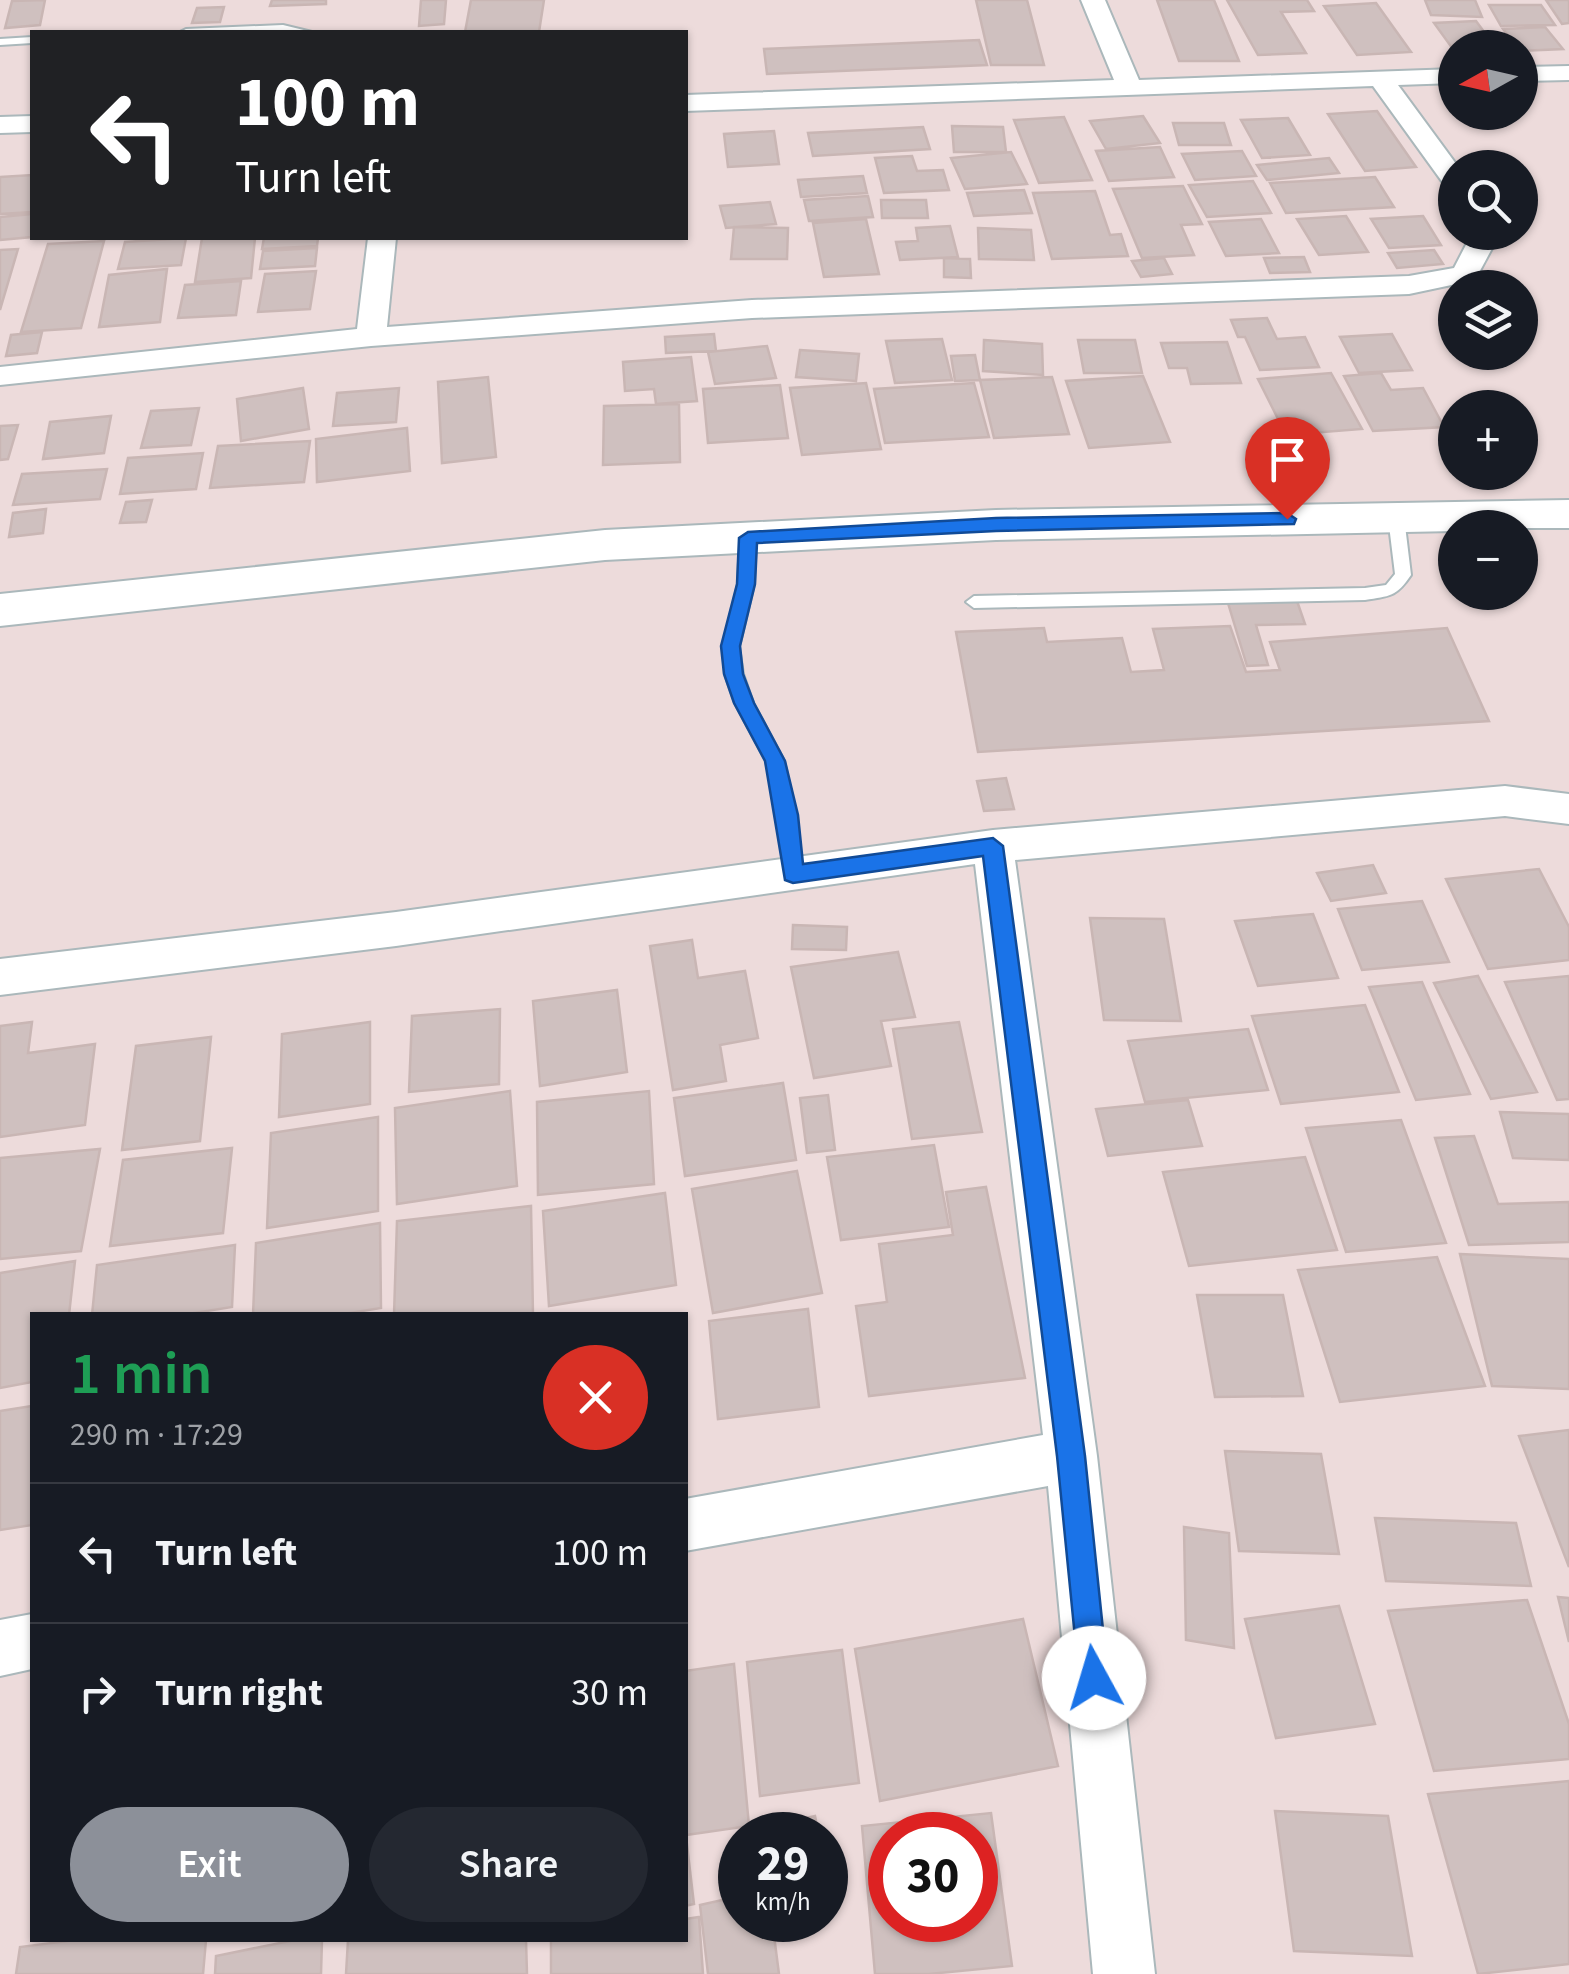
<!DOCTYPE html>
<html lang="en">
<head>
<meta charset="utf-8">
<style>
	body { margin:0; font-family:"Source Sans 3",sans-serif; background:#242831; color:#f1f3f6; height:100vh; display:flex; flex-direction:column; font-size:38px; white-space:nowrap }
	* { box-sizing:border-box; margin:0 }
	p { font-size:32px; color:#9ea1a6 }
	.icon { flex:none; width:55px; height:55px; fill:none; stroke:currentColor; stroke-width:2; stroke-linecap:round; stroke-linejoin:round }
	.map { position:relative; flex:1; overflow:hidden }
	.sheet { position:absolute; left:30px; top:1312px; width:658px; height:630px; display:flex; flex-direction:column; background:#171b24; border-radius:0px; box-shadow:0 2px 8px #0004 }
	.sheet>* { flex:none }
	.top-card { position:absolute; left:30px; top:30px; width:658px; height:210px; border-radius:0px; box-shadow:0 2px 8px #0004; background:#202124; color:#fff; overflow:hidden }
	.needle { width:65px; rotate:262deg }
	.controls { position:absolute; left:1438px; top:30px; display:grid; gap:20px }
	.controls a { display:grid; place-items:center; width:100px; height:100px; border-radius:50%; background:#171b24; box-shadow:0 2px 8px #0004; font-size:50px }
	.speed { position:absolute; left:718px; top:1812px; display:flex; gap:20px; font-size:50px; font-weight:700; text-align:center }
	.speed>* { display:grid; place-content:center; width:130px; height:130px; border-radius:50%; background:#171b24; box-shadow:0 2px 8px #0004; line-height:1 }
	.speed small { font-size:25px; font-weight:400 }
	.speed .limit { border:15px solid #d22; background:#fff; color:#111 }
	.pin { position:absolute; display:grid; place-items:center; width:85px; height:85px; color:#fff; margin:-102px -42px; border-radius:50% 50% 50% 0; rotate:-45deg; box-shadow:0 0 10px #0007 }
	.pin .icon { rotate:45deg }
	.me { position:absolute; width:110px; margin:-55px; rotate:354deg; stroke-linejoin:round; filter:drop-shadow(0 0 8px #0008) }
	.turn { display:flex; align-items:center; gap:35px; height:210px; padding:0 40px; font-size:45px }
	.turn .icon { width:130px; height:130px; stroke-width:2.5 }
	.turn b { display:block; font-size:70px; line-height:85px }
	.round { display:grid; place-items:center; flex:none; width:105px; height:105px; border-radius:52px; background:#242831 }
	.overview { display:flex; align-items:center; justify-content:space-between; height:170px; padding:0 40px }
	h1 { font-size:60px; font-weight:600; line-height:75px; color:#1e9e55 }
	.action { display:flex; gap:20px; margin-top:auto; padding:20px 40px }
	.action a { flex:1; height:115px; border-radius:60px; background:#8c9099; color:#fff; font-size:40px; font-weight:600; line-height:115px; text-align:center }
	.action a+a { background:#242831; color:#f1f3f6 }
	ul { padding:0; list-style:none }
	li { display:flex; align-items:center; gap:30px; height:140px; padding:0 40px; border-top:2px solid #363941 }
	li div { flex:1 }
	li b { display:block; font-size:38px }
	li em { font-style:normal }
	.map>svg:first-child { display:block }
	.building { fill:#cfc0bf; stroke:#c9b6b4; stroke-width:2.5; fill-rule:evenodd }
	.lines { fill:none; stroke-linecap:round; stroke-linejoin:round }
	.lane-casing { stroke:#abb8bb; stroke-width:4 }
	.street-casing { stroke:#abb8bb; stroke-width:4 }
	.secondary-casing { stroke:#abb8bb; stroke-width:4 }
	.lane { fill:#fff; fill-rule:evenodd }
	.street { fill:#fff; fill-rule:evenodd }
	.secondary { fill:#fff; fill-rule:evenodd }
	.route { fill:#1a73e8; stroke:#114b97; stroke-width:2.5 }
</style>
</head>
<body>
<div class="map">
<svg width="1569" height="1974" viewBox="0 0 1569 1974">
	<rect width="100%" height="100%" fill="#eddbdb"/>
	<path class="building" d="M45 0 40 25 5 28 12 1Z
		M272 0H326V4L270 6Z
		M421 0H446L444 24 419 26Z
		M471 0H544L539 32H465Z
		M976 0H1027L1044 65H991Z
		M1157 0H1214L1239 61H1179Z
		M1227 0H1307L1314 11 1281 12 1306 53 1258 55Z
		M1425 0H1475L1482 17 1431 15Z
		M1546 0H1569V23L1562 24Z
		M1376 3 1411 52 1357 55 1324 6Z
		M1489 5H1541L1555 25 1501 26Z
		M224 7 220 22 192 23 197 8Z
		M1476 21 1496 48H1455V52L1434 23Z
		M1545 27 1563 49 1520 51 1503 29Z
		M979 40 987 65 767 74 764 49Z
		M1377 111 1416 167 1365 171 1328 114Z
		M1143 116 1160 143 1106 149 1090 121Z
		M1064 117 1092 180 1039 183 1014 120Z
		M1288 118 1310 155 1262 158 1241 120Z
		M1173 123H1224L1231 145H1179Z
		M952 126 1003 127 1006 152H954Z
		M923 127 930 149 813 156 808 133Z
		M774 131 779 164 728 167 724 134Z
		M1160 147 1174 177 1109 181 1096 151Z
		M1242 151 1256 176 1195 180 1182 154Z
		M1011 152 1027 184 965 189 951 158Z
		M912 156 917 171 943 170 949 190 884 193 875 158Z
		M1329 158 1339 173 1267 180 1257 165Z
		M32 175V212L0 214V177Z
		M863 176 867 193 801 197 798 180Z
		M1375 177 1394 207 1286 213 1270 183Z
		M1253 181 1271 213 1207 217 1189 185Z
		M1183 186 1202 224 1181 225 1194 255 1142 258 1113 189Z
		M1024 190 1032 213 974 216 967 193Z
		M1095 191 1110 235 1121 234 1128 256 1052 259 1033 193Z
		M868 196 873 217 809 221 804 200Z
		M881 200H926L928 218H882Z
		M770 202 776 224 726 228 720 206Z
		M32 214V237L0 240V217Z
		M1346 216 1368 252 1319 255 1297 219Z
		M1423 216 1441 245 1389 248 1371 219Z
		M866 219 879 274 824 277 813 223Z
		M1261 219 1279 253 1226 256 1209 222Z
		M950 226 958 257 900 260 896 242 918 241 916 228Z
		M734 227 788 228 787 259H731Z
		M978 228 1031 230 1034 260 979 259Z
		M186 238 181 265 118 269 125 242Z
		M202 238H255L251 278 195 282Z
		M264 238H318L317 246 262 249Z
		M104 241 81 328 21 332 48 244Z
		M317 248 315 266 260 269 263 251Z
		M18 249 0 310V250Z
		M1434 250 1443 264 1397 268 1388 253Z
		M1304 257 1310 272 1270 273 1264 258Z
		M944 258 970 259 971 278 944 277Z
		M1164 258 1172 274 1141 277 1132 261Z
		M167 269 160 322 99 327 109 275Z
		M316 271 310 309 258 312 265 274Z
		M241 281 236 315 178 318 185 285Z
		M1267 318 1277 339 1305 337 1319 367 1260 370 1245 337H1238L1231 320Z
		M42 332 37 353 6 356 11 335Z
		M714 334 716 351 666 353 665 337Z
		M1392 334 1412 370 1359 373 1340 337Z
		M942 339 952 380 895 383 886 341Z
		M984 340 1042 344 1043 375 983 371Z
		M1078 340H1135L1142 373H1084Z
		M1227 342 1241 383 1191 384 1187 368H1169L1161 343Z
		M767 346 776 378 715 384 708 352Z
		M800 350 859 354 856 381 796 377Z
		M975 355 980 380 955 381 951 356Z
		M691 357 697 401 656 404 654 389 625 391 623 362Z
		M1331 373 1362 429 1286 435 1258 379Z
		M1381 373 1391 390 1423 388 1444 427 1373 431 1344 376Z
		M1143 376 1170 442 1089 448 1066 381Z
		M488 377 496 457 442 463 438 382Z
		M1052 377 1069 434 994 438 980 380Z
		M866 383 881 449 802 455 790 388Z
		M974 383 989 437 885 443 874 389Z
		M780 385 788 438 708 443 703 389Z
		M303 388 309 429 241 441 237 399Z
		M399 388 396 422 333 426 337 393Z
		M679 404 680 462 603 465 604 406Z
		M199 408 191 445 141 448 151 411Z
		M111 416 104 453 43 459 50 422Z
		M18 425 8 459 0 460V426Z
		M407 428 410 471 317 482 316 439Z
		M310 441 304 482 210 488 218 446Z
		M203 453 196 489 120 494 128 458Z
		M107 469 100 499 13 505 22 474Z
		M152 500 146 522 120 523 126 502Z
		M46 509 43 533 9 537 13 513Z
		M1297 601 1305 624 1256 625 1268 665 1247 666 1228 603Z
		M1230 626 1246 672 1280 670 1270 642 1447 628 1489 721 978 752 956 632 1044 628 1047 642 1122 638 1131 672 1164 670 1153 629Z
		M1006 778 1014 809 984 811 977 781Z
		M1373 865 1386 893 1331 901 1317 873Z
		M1539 869 1569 927V960L1488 969 1446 879Z
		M1422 901 1449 962 1362 970 1338 909Z
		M1313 914 1338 978 1258 986 1235 921Z
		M1090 918 1164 919 1181 1021 1104 1020Z
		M793 925 847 927 846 950 792 949Z
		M692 940 698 978 745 971 758 1038 720 1045 726 1081 673 1090 650 946Z
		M898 952 915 1017 881 1021 891 1066 814 1078 791 967Z
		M1478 976 1537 1092 1491 1099 1434 983Z
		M1569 976V1099L1557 1100 1505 982Z
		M1422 982 1470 1094 1416 1100 1369 987Z
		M617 990 627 1072 540 1086 533 1001Z
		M1365 1005 1399 1092 1281 1104 1252 1016Z
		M500 1009 499 1084 409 1092 412 1016Z
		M32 1022 28 1053 95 1044 85 1125 0 1137V1026Z
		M370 1022V1104L279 1117 282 1034Z
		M959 1022 982 1132 912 1139 893 1029Z
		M1248 1029 1268 1090 1145 1102 1128 1041Z
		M211 1037 200 1141 122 1150 136 1046Z
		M783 1083 796 1160 685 1176 674 1098Z
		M510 1091 517 1186 397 1204 395 1108Z
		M649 1091 654 1184 538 1195 537 1102Z
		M828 1095 835 1150 807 1153 800 1098Z
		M1188 1100 1202 1146 1108 1156 1096 1109Z
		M1500 1112 1569 1114V1160L1513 1158Z
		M378 1117V1211L267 1228 271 1133Z
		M1401 1120 1446 1243 1346 1252 1306 1128Z
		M1474 1136 1498 1204 1569 1202V1242L1469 1245 1435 1138Z
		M934 1145 949 1227 841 1240 827 1157Z
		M232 1148 223 1233 110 1246 123 1160Z
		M100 1149 81 1251 0 1259V1158Z
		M1305 1157 1337 1250 1189 1266 1163 1172Z
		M797 1171 822 1293 713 1313 692 1189Z
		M986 1187 1025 1378 869 1396 856 1306 887 1302 879 1244 953 1235 946 1192Z
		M665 1193 676 1285 549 1306 543 1211Z
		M531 1206 533 1315H394L397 1221Z
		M380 1223 381 1308 338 1315H253L256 1243Z
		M235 1245 232 1307 182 1315H92L97 1265Z
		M1460 1254 1569 1259V1389L1492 1386Z
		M1437 1257 1485 1386 1340 1402 1298 1270Z
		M75 1261 69 1315H32V1382L0 1388V1273Z
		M1197 1295H1283L1303 1396 1215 1397Z
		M808 1309 819 1407 718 1419 709 1321Z
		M32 1406V1525L0 1530V1411Z
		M1569 1430V1567L1519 1436Z
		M1225 1451 1321 1454 1339 1554 1239 1551Z
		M1375 1518 1516 1523 1531 1586 1386 1581Z
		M1184 1527 1229 1533 1234 1648 1186 1640Z
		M1558 1597 1569 1598V1642Z
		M1527 1600 1569 1724V1759L1434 1771 1388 1611Z
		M1339 1606 1375 1724 1276 1738 1245 1619Z
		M1023 1619 1058 1766 880 1801 855 1649Z
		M842 1650 859 1783 760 1796 747 1662Z
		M734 1664 749 1826 686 1835 685 1671Z
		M1569 1781V1964L1478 1974 1428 1794Z
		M1275 1811 1388 1816 1412 1956 1294 1951Z
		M991 1813 1012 1966 929 1974H875L862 1826ZM890 1835H975V1920H890Z
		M815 1816 819 1835H762L761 1828Z
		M685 1828 694 1904 685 1906Z
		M740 1896V1920H772L779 1974H708L700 1905Z
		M699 1917 703 1974H551V1940H685V1919Z
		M75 1940H206L203 1974H16L20 1947Z
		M295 1940H322L321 1974H215L216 1956Z
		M348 1940H526L527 1974H346Z"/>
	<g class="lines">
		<g class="lane-casing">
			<path id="lane" d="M283 25 312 32H180L186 29Z
				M32 37V43L0 45V39Z
				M1396 512 1404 517 1411 575C1396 597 1390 596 1365 600L974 608 966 602 974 596 1365 588 1386 585 1395 574 1388 517Z
				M748 533 756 538 754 584 739 647 743 674 753 703 784 761 796 815 802 874 793 882 784 874 778 815 766 761 735 703 725 674 723 647 738 584 740 538Z"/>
		</g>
		<g class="street-casing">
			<path id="street" d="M1081 0H1105L1139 80 1455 69V83L1398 85 1459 168H1455V189L1446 187 1373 86 685 111V95L1114 80Z
				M1569 66V80L1520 81V67Z
				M32 116V132L0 133V117Z
				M1466 232H1494L1496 241 1475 280 1409 294 752 318 371 346 0 385V367L357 329 368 238H396L387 327 752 300 1409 276 1454 268 1468 241Z
				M1505 786 1569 794V824L1505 816 1015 860 1097 1456 1155 1974H1093L1048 1486 685 1551V1499L1043 1435 975 864 396 946 0 995V959L396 912 993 830Z
				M32 1614V1669L0 1676V1620Z"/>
		</g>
		<g class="secondary-casing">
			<path id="secondary" d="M1569 500V528H1455V531L996 540 605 560 0 626V594L605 530 996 510Z"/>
		</g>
		<use href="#lane" class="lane"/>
		<use href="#street" class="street"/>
		<use href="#secondary" class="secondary"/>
	</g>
	<path class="route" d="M1287 513 1296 519 1294 524 996 531 757 543 755 584 740 646 743 674 754 703 785 761 798 815 803 864 993 838 1003 846 1085 1456 1108 1678 1104 1689 1094 1693 1083 1689 1079 1678 1057 1456 983 856 793 883 785 880 765 761 734 703 724 674 721 646 737 584 739 538 748 532 996 518Z"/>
</svg>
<div class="controls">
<a><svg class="needle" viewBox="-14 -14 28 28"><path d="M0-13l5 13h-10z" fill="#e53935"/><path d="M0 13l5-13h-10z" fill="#9ea1a6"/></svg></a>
<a><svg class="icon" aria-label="search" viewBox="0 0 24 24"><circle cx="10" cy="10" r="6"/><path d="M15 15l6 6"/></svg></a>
<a><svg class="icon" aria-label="layers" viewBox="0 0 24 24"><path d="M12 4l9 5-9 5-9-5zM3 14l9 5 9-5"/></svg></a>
<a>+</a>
<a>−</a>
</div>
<div class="speed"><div>29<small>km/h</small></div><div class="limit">30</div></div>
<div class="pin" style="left:1287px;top:519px;background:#d93025"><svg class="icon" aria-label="arrive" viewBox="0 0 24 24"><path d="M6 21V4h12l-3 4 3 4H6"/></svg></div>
<svg class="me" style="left:1094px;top:1678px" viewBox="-20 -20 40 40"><circle r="19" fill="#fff"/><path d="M0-13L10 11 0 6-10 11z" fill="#1a73e8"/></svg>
<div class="top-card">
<div class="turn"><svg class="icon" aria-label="left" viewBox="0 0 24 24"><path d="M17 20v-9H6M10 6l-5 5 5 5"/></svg><div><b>100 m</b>Turn left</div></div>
</div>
<section class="sheet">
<div class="overview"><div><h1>1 min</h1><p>290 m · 17:29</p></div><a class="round" style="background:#d93025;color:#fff"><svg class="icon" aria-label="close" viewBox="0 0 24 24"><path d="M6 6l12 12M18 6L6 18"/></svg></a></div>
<ul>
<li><svg class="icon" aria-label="left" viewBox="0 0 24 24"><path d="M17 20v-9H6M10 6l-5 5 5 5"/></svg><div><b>Turn left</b></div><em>100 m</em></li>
<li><svg class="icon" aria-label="right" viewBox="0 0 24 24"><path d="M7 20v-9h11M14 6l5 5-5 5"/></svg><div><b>Turn right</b></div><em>30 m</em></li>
</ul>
<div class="action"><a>Exit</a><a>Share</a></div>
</section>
</div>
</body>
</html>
